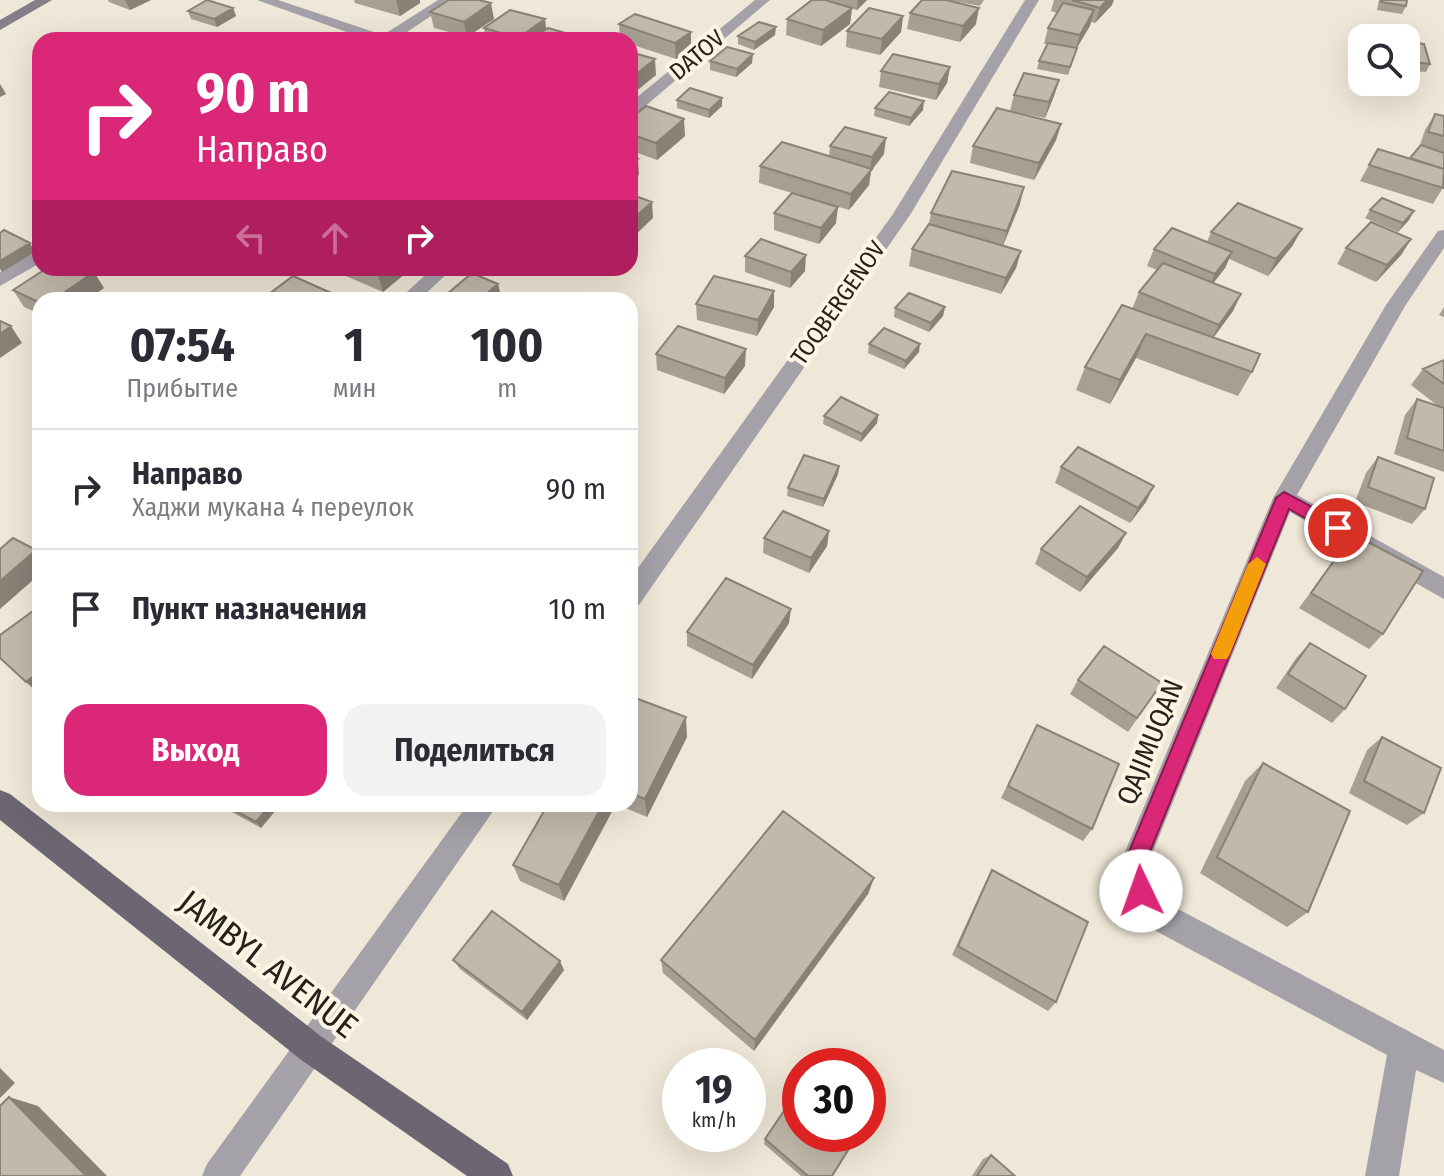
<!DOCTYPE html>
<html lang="ru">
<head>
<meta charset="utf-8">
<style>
	body { margin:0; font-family:"Fira Sans Condensed",sans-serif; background:#f2f2f3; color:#2b2b33; height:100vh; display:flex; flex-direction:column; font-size:30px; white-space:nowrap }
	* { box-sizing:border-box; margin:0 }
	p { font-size:26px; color:#7c7c81 }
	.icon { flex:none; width:44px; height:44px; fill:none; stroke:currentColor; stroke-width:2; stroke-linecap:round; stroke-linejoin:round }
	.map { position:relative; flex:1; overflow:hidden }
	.drawer { position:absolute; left:32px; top:292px; width:606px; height:520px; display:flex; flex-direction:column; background:#fff; border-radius:24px; box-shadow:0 8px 32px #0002 }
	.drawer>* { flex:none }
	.top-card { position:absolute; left:32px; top:32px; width:606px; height:244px; border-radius:24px; box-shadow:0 8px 32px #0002; background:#db2777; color:#fff; overflow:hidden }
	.controls { position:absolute; left:1348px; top:24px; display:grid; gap:16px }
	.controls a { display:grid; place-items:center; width:72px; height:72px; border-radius:16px; background:#fff; box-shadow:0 8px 32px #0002; font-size:40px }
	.speed { position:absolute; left:662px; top:1048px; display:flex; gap:16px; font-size:40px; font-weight:700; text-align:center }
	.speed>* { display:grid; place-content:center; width:104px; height:104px; border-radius:50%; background:#fff; box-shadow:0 8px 32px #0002; line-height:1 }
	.speed small { font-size:20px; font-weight:400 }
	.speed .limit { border:12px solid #d22; background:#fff; color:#111 }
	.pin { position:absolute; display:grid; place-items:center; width:68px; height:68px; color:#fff; margin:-34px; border:4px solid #fff; border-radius:50%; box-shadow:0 2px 8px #0007 }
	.me { position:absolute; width:88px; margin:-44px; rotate:357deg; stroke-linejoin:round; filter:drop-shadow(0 0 6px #0008) }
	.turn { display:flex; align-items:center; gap:28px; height:168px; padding:0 32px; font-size:36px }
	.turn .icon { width:104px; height:104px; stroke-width:2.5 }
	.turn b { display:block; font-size:56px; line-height:68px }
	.lanes { display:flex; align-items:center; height:76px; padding:0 32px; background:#0003; justify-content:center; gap:40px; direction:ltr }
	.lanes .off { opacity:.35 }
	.eta { display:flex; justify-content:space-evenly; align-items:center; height:136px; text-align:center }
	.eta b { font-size:48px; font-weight:700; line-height:56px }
	.cta { display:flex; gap:16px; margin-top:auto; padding:16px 32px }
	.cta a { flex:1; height:92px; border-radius:24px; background:#db2777; color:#fff; font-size:32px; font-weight:700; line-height:92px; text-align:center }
	.cta a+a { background:#f2f2f3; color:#2b2b33 }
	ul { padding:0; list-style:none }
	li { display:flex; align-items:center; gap:24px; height:120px; padding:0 32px; border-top:2px solid #e1e1e2 }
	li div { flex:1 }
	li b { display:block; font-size:30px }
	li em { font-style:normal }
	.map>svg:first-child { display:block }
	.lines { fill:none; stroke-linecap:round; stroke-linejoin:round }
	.street { fill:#a4a1a8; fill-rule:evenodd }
	.secondary { fill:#837f89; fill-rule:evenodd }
	.primary { fill:#6b6672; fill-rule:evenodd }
	.wall { fill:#a79f92 }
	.shaded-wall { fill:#888277 }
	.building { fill:#c2b9aa; stroke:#888277; stroke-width:2 }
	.route { fill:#db2777; stroke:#8e194d; stroke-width:2 }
	.slow { fill:#f59e0b }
	.labels { text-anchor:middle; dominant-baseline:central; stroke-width:8; stroke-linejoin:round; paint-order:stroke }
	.far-street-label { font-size:24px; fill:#25221c; stroke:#fdf4e4 }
	.street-label { font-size:28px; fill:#25221c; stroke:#fdf4e4 }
	.near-street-label { font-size:34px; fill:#25221c; stroke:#fdf4e4 }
</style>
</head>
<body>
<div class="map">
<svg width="1444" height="1176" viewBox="0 0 1444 1176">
	<rect width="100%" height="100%" fill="#efe7d7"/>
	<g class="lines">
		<path class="street" d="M257 0H278L383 35 438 0H455L395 40H369Z
			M755 0H770L636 114 630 116V103Z
			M1025 0H1039L910 215 639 605 630 608V579L893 214Z
			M1444 230V248L1405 306 1297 495 1444 577V599L1290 512 1150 859 1155 884 1178 909 1444 1050V1083L1416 1070 1399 1176H1365L1387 1055 1156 931 1131 901 1122 859 1273 498 1386 305 1438 231Z
			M40 249V263L0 286V272Z
			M433 268H453L419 300H398Z
			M468 804H498L240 1176H202L207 1164Z"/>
		<path class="secondary" d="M35 0H52L0 30V20Z"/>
		<path class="primary" d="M0 790 10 794 322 1037 508 1164 513 1176H467L300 1059 0 820Z"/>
	</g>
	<path class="wall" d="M108 0H151L130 10 109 2Z
		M354 0H420V3L400 16 355 3Z
		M812 0H867L857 10 852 9 850 24 821 46 786 35 787 19Z
		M948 0H984L980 6Z
		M1054 0H1107L1112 5 1095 23 1091 22 1077 48 1068 75 1037 69 1039 61 1047 44H1044L1048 28 1057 13 1051 11Z
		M1379 0H1407L1406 6 1402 14 1377 10Z
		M233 8 236 16 217 27 191 19 188 11Z
		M430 12 494 19 467 37 434 28Z
		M910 13 976 24 960 42 907 29Z
		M903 16 901 32 880 55 846 47 847 31Z
		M619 24 691 32V48L676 59 630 44V40H620Z
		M484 28 546 29 584 40H486Z
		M775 35 754 50 738 44V36Z
		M1406 42 1430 64 1426 72 1406 70Z
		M630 52 656 75 635 92 630 90Z
		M710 61 752 63 736 77 710 70Z
		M950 67 947 83 936 100 879 87 881 71Z
		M1059 80 1054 96 1045 118 1010 111 1014 95Z
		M677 100 722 106 709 118 677 108Z
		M875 108 923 110 909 126 874 116Z
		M1435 114 1444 116V186L1433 204 1360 181 1378 149 1410 159 1419 148 1425 130Z
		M630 119 685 136 657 160 630 150Z
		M1061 124 1056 140 1034 180 970 163 973 146Z
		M830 146 884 154 871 171 869 185 849 210 759 183 760 166 829 156Z
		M1020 204 1003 246 1021 251 1016 268 1001 294 909 266 912 249 929 224 931 213Z
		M1370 210 1409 220 1398 232 1365 218Z
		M774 213 836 223 819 244 774 230Z
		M1211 232 1293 245 1268 276 1229 259 1225 268 1213 283 1241 294 1233 311 1214 337 1252 372 1238 396 1136 358 1110 404 1076 390 1085 367 1132 309 1139 292 1157 270 1147 266 1154 249 1207 242Z
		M1411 239 1401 255 1376 282 1337 264 1346 248Z
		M745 256 805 271 790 288 745 272Z
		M339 268H412L383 292 341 274Z
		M104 288 40 300V314L24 307 13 290Z
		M774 291V307L757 336 697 320 696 304Z
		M945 307 943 316 929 332 894 317 895 308Z
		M1444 307V317L1439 315Z
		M869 344 919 352 904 369 868 353Z
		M656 354 745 366 724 394 657 370Z
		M1444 360V472L1394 454 1405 415 1417 399 1438 406 1411 385 1423 369Z
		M878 415 877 423 861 442 823 424 824 416Z
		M1378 457 1425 509 1412 524 1355 502 1366 473Z
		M839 466 838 474 823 507 787 496 788 488Z
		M1061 467 1146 502 1130 523 1055 483Z
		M829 531 827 546 809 573 763 553 764 538Z
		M1126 533 1118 548 1080 592 1035 564 1041 549Z
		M1353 534 1383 634 1369 649 1299 608Z
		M789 623 752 679 687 646V632Z
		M1310 643 1345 709 1332 723 1276 688 1297 657Z
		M1078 680 1162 683 1128 732 1070 694Z
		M630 696 687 737 647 817 616 804H630Z
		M1037 725 1092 829 1083 841 1001 798Z
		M1382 737 1424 813 1407 825 1349 793 1367 750Z
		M1263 763 1308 912 1287 927 1200 873 1245 781Z
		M217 804H281L261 828Z
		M548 804H616L564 901 520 881 513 865Z
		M992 870 1056 1002 1048 1011 952 955 986 881Z
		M874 878 868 894 754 1051 663 973 661 960Z
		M453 960 564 970 527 1020 460 969Z
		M765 1139 832 1176H801L764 1144Z
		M991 1155 1015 1176H972L983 1159Z"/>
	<path class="shaded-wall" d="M125 0H151L130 10Z
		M396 0H420V3L400 16Z
		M858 0H867L857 10Z
		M1107 0H1114L1112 5 1095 23 1100 8Z
		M491 3 494 19 467 37 464 22Z
		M233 8 236 16 217 27 214 19Z
		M852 8 850 24 821 46 823 30Z
		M979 8 976 24 960 42 963 26Z
		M1094 10 1090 26 1075 51 1080 35Z
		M903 16 901 32 880 55 882 39Z
		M545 19 547 35 540 40H519L518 38Z
		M776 27 775 35 754 50 755 42Z
		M691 32V48L676 59 675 43Z
		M753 54 752 63 736 77 737 69Z
		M655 59 656 75 635 92 634 76Z
		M950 67 947 83 936 100 939 84Z
		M1059 80 1054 96 1045 118 1049 102Z
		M0 84 6 94 0 97Z
		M722 98V106L709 118V110Z
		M924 101 923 110 909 126 911 118Z
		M684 119 685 136 657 160 656 143Z
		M1061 124 1056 140 1034 180 1039 163Z
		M886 138 884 154 871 171 869 185 849 210 851 194 870 171 872 157Z
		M638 159 639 175 630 182V165Z
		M1024 187 1020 204 1002 247 1007 231Z
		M652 202 653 218 631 239 630 222Z
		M838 207 836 223 819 244 821 228Z
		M1414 211 1409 220 1398 232 1403 223Z
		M1302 229 1293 245 1268 276 1276 259Z
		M1411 239 1401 255 1376 282 1387 265Z
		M30 243 35 252 2 272 0 269V261Z
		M1021 251 1016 268 1001 294 1006 278Z
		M1232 252 1225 268 1208 290 1215 274Z
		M806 255 805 271 790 288 791 272Z
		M387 268H412L383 292 378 275Z
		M94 272 104 288 88 300H53Z
		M498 284 500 292 491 300H479Z
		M774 291V307L757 336 758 320Z
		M1241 294 1233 311 1210 342 1219 325Z
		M945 307 943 316 929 332 931 323Z
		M11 326 22 343 0 358V334Z
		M1146 334 1136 358 1110 404 1120 380Z
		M920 344 919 352 904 369 906 361Z
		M746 349 745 366 724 394 725 378Z
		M878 415 877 423 861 442 862 434Z
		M839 466 838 474 823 507 824 499Z
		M1154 486 1146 502 1130 523 1138 508Z
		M636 503 637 518 630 528V510Z
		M829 531 827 546 809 573 811 558Z
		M1126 533 1118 548 1080 592 1087 577Z
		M36 550 40 555V574L0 609V581Z
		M791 609 789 623 752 679 753 665Z
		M40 671V695L26 682Z
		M686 717 687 737 647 817 645 799Z
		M271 804H281L261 828 256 822Z
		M603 804H616L564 901 559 885Z
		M874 878 868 894 754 1051 755 1040Z
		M560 961 564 970 527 1020 522 1012Z
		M0 1068 15 1083 0 1098Z
		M9 1097 38 1106 107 1176H86Z"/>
	<path class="building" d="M207 0 233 8 214 19 188 11Z
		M449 0H479L491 3 464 22 430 12Z
		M812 0H825L852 8 823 30 787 19Z
		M922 0H946L979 8 963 26 910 13Z
		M1072 0H1107L1100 8Z
		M1382 0H1407L1406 6 1381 2Z
		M1063 3 1094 10 1080 35 1048 28Z
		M869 8 903 16 882 39 847 31Z
		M510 10 545 19 518 38 484 28Z
		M635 14 691 32 675 43 619 24Z
		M759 22 776 27 755 42 738 36Z
		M548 28 583 38 580 40H531Z
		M317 35 334 40H309Z
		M1406 42 1424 44 1430 64 1406 61Z
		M1048 43 1077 48 1070 67 1039 61Z
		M727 47 753 54 737 69 710 61Z
		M630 52 655 59 634 76 630 75Z
		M893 54 950 67 939 84 881 71Z
		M1024 73 1059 80 1049 102 1014 95Z
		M690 88 722 98 709 110 677 100Z
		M889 92 924 101 911 118 875 108Z
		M646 106 684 119 656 143 630 134V119Z
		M997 108 1061 124 1039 163 973 146Z
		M1435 114 1444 116V136L1428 132Z
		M845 127 886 138 872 157 830 146Z
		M782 142 872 169 851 194 760 166Z
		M1421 145 1444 153V169L1410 158Z
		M1378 149 1444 169 1443 188 1369 165Z
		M630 156 638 159 630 165Z
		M952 171 1024 187 1007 231 931 213Z
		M792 193 838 207 821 228 774 213Z
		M630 194 652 202 630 222Z
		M1382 198 1414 211 1403 223 1370 210Z
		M1238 203 1302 229 1276 259 1211 232Z
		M1371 222 1411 239 1387 265 1346 248Z
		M929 224 1021 251 1006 278 912 249Z
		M1172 228 1232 252 1215 274 1154 249Z
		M4 230 30 243 0 261V233Z
		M761 239 806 255 791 272 745 256Z
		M1163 263 1241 294 1219 325 1139 292Z
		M47 268H85L94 272 53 300H40V303L13 290Z
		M360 268H387L378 275Z
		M472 273 498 284 479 300H444L441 299Z
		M293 276 347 300H261Z
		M714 276 774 291 758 320 696 304Z
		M909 293 945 307 931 323 895 308Z
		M1122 305 1260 354 1252 372 1146 334 1120 380 1085 367Z
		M0 321 11 326 0 334Z
		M678 326 746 349 725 378 656 354Z
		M884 328 920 344 906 361 869 344Z
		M1444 360V384L1423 369Z
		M841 397 878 415 862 434 824 416Z
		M1417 399 1444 408V451L1407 438Z
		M1078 447 1154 486 1138 508 1061 467Z
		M804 455 839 466 824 499 788 488Z
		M1378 457 1434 478 1425 509 1368 487Z
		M630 500 636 503 630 510Z
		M1080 506 1126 533 1087 577 1041 549Z
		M783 511 829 531 811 558 764 538Z
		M1353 534 1423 571 1383 634 1311 593Z
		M13 538 36 550 0 581V549Z
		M726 578 791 609 753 665 687 632Z
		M40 606V671L26 682 0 658V635Z
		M1310 643 1366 676 1345 709 1288 674Z
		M1104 646 1162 683 1137 718 1078 680Z
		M630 696 686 717 645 799 630 793Z
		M1037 725 1119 764 1092 829 1008 786Z
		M1382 737 1441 768 1424 813 1364 781Z
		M1263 763 1350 811 1308 912 1217 857Z
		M223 804H271L256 822Z
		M548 804H603L559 885 513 865Z
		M783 811 874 878 755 1040 661 960Z
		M992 870 1088 922 1056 1002 958 946Z
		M492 911 560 961 522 1012 453 960Z
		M800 1087V1134H858L832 1176H808L765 1139Z
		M9 1097 86 1176H0V1106Z
		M991 1155 1015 1176H977Z"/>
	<path class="route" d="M1284 492 1344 524 1346 528 1344 533H1331L1289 509 1147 859 1152 891 1149 899 1141 902 1134 899 1126 859 1276 498Z"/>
	<path class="slow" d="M1257 557 1266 564 1230 654 1227 659H1214L1211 654 1248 564Z"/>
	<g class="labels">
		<g class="far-street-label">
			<text transform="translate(697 55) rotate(-40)">DATOV</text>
			<text transform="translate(838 303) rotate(-55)">TOQBERGENOV</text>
		</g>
		<g class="street-label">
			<text transform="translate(1150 742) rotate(-68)">QAJIMUQAN</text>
		</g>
		<g class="near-street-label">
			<text transform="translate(268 964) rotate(38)">JAMBYL AVENUE</text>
		</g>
	</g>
</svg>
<div class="controls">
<a><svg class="icon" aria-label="search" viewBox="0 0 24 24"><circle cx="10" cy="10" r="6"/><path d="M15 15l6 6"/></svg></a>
</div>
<div class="speed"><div>19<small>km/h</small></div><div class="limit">30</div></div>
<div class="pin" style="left:1338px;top:528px;background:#d93025"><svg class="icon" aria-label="arrive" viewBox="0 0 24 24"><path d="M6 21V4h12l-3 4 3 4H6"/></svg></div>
<svg class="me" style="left:1141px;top:891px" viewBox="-20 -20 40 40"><circle r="19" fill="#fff"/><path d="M0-13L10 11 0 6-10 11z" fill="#db2777"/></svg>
<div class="top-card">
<div class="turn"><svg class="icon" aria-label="right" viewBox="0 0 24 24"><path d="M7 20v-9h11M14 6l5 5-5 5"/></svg><div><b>90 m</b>Направо</div></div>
<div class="lanes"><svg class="icon off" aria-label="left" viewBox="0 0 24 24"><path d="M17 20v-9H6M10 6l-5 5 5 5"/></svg><svg class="icon off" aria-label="ahead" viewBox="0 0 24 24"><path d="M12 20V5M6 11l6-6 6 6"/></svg><svg class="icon" aria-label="right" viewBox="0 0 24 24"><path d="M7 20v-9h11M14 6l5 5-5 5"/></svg></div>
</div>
<section class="drawer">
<div class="eta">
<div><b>07:54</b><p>Прибытие</p></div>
<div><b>1</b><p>мин</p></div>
<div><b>100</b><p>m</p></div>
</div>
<ul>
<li><svg class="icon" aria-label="right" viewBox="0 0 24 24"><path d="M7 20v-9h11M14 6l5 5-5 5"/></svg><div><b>Направо</b><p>Хаджи мукана 4 переулок</p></div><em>90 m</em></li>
<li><svg class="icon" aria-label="arrive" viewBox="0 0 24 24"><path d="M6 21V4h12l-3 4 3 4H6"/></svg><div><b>Пункт назначения</b></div><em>10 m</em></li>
</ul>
<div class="cta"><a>Выход</a><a>Поделиться</a></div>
</section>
</div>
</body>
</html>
